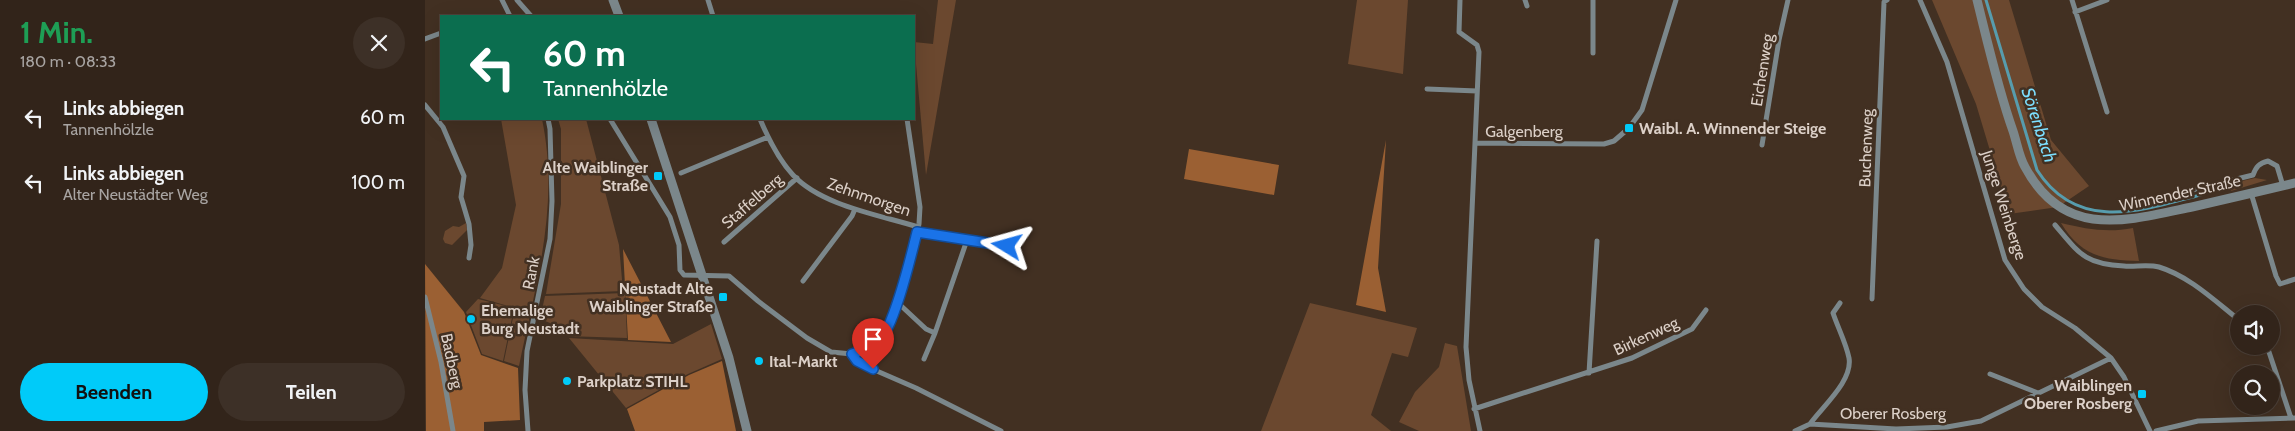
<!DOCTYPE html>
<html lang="de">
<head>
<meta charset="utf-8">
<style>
	body { margin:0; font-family:Cabin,sans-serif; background:#3d3027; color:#f1f3f6; height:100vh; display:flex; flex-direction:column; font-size:19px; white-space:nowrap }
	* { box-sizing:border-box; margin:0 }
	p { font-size:16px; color:#a8a4a2 }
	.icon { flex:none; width:28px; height:28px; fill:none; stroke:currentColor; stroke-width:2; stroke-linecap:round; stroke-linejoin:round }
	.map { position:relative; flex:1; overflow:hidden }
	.panel { display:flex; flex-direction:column; background:#32241a; width:425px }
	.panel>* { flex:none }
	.guide { position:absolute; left:15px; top:15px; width:475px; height:105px; border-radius:0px; box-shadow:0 5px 20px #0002,0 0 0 1px #4d4139; background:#0b6e4f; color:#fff; overflow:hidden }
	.tools { position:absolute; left:1805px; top:305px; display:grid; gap:10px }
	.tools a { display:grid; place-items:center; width:50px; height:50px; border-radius:50%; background:#32241a; box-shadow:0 5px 20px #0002,0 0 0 1px #4d4139; font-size:25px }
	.pin { position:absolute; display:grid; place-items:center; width:42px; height:42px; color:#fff; margin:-51px -21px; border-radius:50% 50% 50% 0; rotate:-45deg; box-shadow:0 0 5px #0007 }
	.pin .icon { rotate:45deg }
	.me { position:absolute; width:55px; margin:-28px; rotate:278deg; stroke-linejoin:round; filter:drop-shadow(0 0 4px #0008) }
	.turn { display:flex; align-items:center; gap:18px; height:105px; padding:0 20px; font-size:22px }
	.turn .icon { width:65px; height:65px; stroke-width:2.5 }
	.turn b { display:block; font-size:35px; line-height:42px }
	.round { display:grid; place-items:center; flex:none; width:52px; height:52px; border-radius:26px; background:#3d3027 }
	.head { display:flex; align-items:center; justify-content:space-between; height:85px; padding:0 20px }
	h1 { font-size:30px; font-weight:700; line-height:38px; color:#1e9e55 }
	.button { display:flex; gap:10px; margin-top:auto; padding:10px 20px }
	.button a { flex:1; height:58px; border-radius:30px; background:#00cbf9; color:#111; font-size:20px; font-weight:700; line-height:58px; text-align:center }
	.button a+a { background:#3d3027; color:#f1f3f6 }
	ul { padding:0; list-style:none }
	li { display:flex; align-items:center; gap:15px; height:65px; padding:0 20px }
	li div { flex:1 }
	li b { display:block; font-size:19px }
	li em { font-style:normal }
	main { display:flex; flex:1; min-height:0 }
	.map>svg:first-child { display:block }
	.green { fill:#6b482f }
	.forest { fill:#9b6033 }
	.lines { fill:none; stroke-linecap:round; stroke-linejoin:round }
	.stream { stroke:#579cad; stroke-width:3 }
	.minor { stroke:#7b878b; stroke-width:5 }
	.tertiary { stroke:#7b878b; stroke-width:9 }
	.route-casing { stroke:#114b97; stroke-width:12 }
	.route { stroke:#1a73e8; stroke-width:9 }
	.poi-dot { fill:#00cbf9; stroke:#423022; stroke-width:2 }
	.labels { text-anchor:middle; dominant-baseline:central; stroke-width:5; stroke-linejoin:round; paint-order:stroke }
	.street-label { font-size:16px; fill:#dcd0c8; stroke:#423022 }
	.poi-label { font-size:16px; font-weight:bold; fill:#dcd0c8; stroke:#423022; text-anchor:start }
	.water-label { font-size:18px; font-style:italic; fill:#7cdefe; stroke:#423022 }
</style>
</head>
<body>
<main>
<section class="panel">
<div class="head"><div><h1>1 Min.</h1><p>180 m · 08:33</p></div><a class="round"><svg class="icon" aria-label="close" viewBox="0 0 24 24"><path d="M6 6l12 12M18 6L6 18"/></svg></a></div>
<ul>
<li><svg class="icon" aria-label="left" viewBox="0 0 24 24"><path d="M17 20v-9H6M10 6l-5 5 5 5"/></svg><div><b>Links abbiegen</b><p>Tannenhölzle</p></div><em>60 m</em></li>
<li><svg class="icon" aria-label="left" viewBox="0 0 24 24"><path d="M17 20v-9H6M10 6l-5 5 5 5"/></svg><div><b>Links abbiegen</b><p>Alter Neustädter Weg</p></div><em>100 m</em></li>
</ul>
<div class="button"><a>Beenden</a><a>Teilen</a></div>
</section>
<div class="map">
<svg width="1870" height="431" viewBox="0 0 1870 431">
	<rect width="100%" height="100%" fill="#423022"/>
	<path class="green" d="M513 0H531L501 175 489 42 508 44Z
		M932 0H983L978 74 923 64Z
		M1507 0H1584L1626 140 1664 186 1633 207 1584 214 1551 104Z
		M76 119H117C135 206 111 282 94 366L79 361 90 308 55 298 77 268 91 205Z
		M133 119H161L194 245 198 291 121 294 136 204V129Z
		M1830 178 1842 180 1806 191 1804 184Z
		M41 223 42 230 27 245 20 243 18 239 20 231 28 226 34 227Z
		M1636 223C1661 229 1682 233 1708 228L1714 261C1678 260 1656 256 1636 223Z
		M200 293 202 338 140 336 125 323 115 319 120 296Z
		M53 299 89 308 78 361 57 354 41 312Z
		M885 303 992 328 983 357 967 353 946 415 966 431H836Z
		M286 324 297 359 263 374 201 408 144 338 248 344Z
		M1020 343 1032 346 1046 431H994L974 422 990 392 1014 367Z"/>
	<path class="forest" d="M961 140 953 268 961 312 931 305Z
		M764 149 854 165 849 195 759 179Z
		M198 249 246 342 203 340Z
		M0 264 39 312 56 355 93 368 95 420 59 422V431H1Z
		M297 361 311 431H210L202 409 264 375Z"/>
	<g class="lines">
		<path class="stream" d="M1561 0 1612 170C1653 234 1718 210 1779 194"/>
		<path class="minor" d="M77 0 85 16
			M92 0 106 16
			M283 0 288 16
			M1035 0 1034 32 1052 45 1054 52 1041 347 1044 380 1055 431
			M1100 0 1102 6
			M1168 0V53
			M1495 0 1522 62 1580 260 1599 289 1617 307 1650 328 1686 358 1699 377 1725 431
			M1647 0 1682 112
			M1650 12 1682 0
			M0 39 16 33
			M1002 89 1052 91
			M0 105 18 127 39 176 36 197 44 224 46 245 44 258
			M185 119 245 217 254 245 255 270 259 275 304 276 333 301 382 338 406 352 427 354 447 347 458 336 464 323 483 272 494 224 495 207 482 119
			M335 119C343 138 354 160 368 175 397 206 455 215 493 227
			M1050 143 1179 144 1189 141 1204 128 1217 110 1251 0
			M1337 145 1354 40 1363 0
			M256 173 343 137
			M1826 193 1851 276 1855 284 1870 279
			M1747 195 1828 175C1831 167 1834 163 1843 161L1852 166 1858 186
			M1630 225C1654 253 1659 264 1699 266 1710 267 1723 264 1734 267 1764 276 1790 301 1814 320
			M492 232 583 246
			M299 242 372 178
			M378 281 427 216 430 209
			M0 297 16 362 28 431
			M1447 299 1459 2 1462 0
			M472 302 501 329 510 333 542 240
			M1842 346 1866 418
			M427 354 432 361 438 365 491 388 576 431
			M499 359 510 333
			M1164 373 1172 241
			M1565 374 1613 393
			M1049 409 1207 358 1267 329 1281 310
			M1385 424C1397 407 1428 381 1424 358 1421 343 1413 328 1408 313L1415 303
			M103 431 100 390 102 351 125 239 127 201 125 129 123 119
			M1370 431 1385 424 1471 429 1522 427 1556 421 1686 358
			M1731 431 1773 421 1870 418"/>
		<path class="tertiary" d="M188 0 194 16
			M1552 0C1563 44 1573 89 1588 131 1592 143 1594 157 1600 167 1639 240 1701 221 1767 207 1801 199 1836 191 1870 183
			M226 119 304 358 322 431"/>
	</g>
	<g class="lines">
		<g class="route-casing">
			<path id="route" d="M448 369 432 361 427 354C435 351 445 349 452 344 469 329 486 256 492 232L582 246"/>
		</g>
		<use href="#route" class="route"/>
	</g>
	<g class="poi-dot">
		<rect x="1199" y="123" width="10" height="10" rx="2.5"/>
		<rect x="228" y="171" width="10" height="10" rx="2.5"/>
		<rect x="293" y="292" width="10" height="10" rx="2.5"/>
		<circle cx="46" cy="319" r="5"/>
		<circle cx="334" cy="361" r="5"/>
		<circle cx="142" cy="381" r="5"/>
		<rect x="1712" y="389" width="10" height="10" rx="2.5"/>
	</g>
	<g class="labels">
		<g class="street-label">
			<text transform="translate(1337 70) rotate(-81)">Eichenweg</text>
			<text x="1099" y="131">Galgenberg</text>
			<text transform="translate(1441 148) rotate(-88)">Buchenweg</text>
			<text transform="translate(1755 193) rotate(-12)">Winnender Straße</text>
			<text transform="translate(444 197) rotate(19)">Zehnmorgen</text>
			<text transform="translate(327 201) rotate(-41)">Staffelberg</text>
			<text transform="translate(1579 205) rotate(72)">Junge Weinberge</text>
			<text transform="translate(106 273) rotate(-79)">Rank</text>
			<text transform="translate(1221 336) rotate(-25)">Birkenweg</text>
			<text transform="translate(27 361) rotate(78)">Badberg</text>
			<text x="1468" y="413">Oberer Rosberg</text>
		</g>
		<g class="poi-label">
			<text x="1214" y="128">Waibl. A. Winnender Steige</text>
			<text x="223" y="167" text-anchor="end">Alte Waiblinger<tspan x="223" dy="18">Straße</tspan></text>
			<text x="288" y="288" text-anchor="end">Neustadt Alte<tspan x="288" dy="18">Waiblinger Straße</tspan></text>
			<text x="56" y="310">Ehemalige<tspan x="56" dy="18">Burg Neustadt</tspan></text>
			<text x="344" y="361">Ital-Markt</text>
			<text x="152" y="381">Parkplatz STIHL</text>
			<text x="1707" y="385" text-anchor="end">Waiblingen<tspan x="1707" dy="18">Oberer Rosberg</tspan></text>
		</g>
		<g class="water-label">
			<text transform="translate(1614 125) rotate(72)">Sörenbach</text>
		</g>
	</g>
</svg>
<div class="tools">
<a><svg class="icon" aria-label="sound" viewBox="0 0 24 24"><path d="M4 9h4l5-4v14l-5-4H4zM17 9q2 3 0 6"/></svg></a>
<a><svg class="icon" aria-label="search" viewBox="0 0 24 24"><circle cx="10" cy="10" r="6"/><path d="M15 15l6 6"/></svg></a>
</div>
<div class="pin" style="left:448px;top:369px;background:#d93025"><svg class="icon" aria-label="arrive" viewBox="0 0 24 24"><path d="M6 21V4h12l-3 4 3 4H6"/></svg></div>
<svg class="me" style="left:582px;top:246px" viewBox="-20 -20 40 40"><path d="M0-17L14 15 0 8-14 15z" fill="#1a73e8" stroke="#fff" stroke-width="4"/></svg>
<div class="guide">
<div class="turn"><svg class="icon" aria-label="left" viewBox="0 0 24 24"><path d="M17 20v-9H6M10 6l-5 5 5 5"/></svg><div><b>60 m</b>Tannenhölzle</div></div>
</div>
</div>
</main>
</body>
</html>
